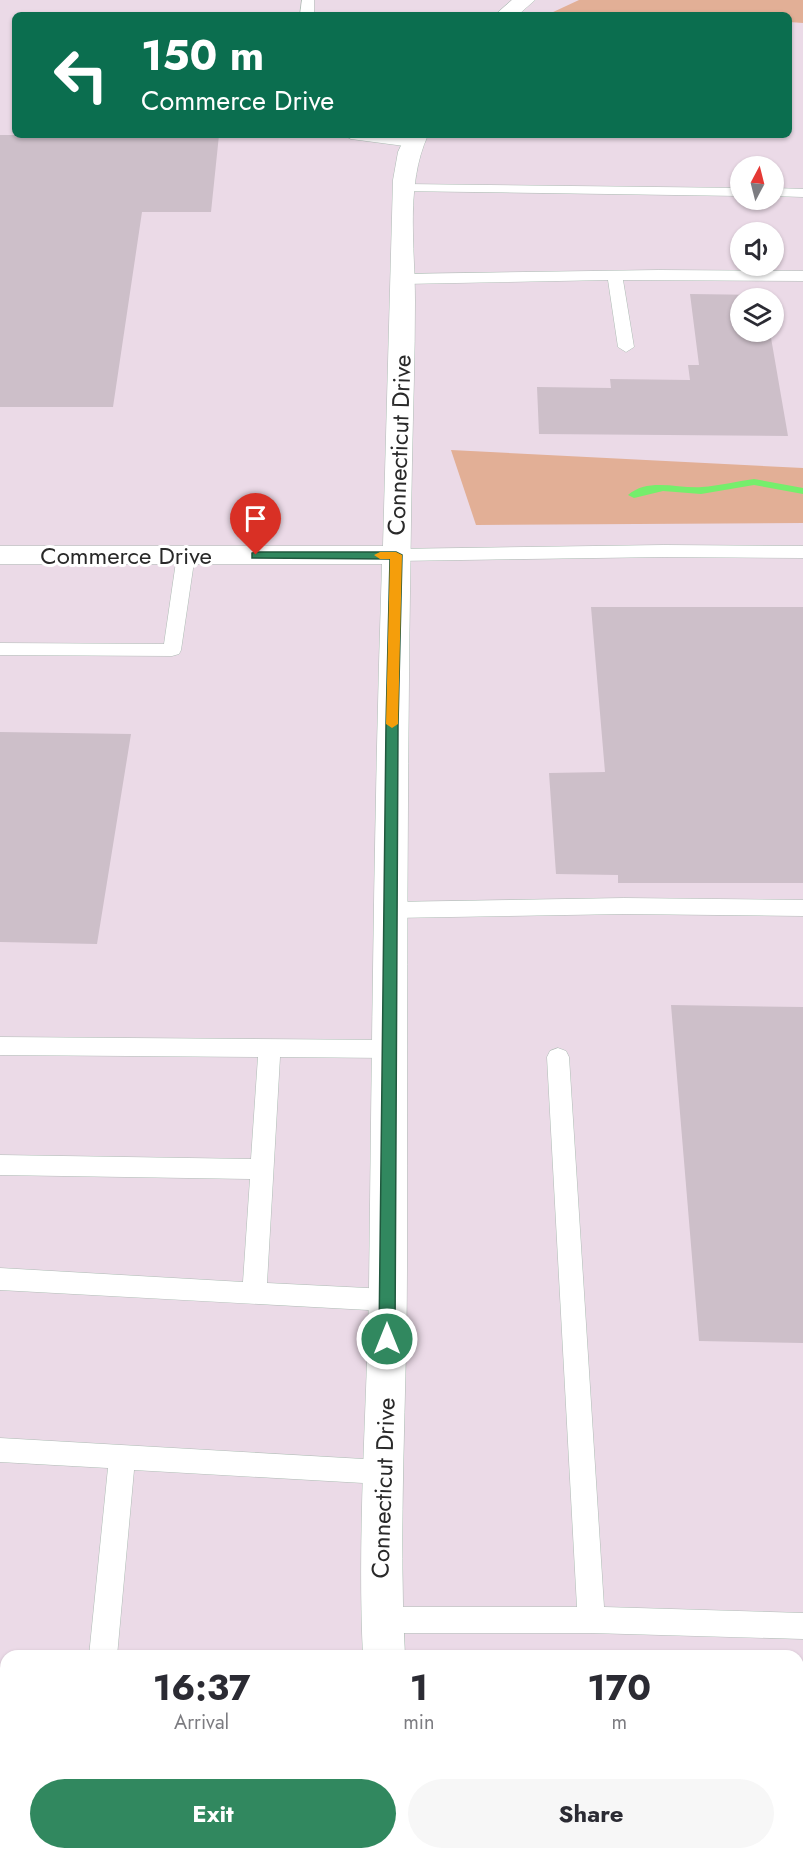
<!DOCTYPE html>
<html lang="en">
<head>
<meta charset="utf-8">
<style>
	body { margin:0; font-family:Jost,sans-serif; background:#f7f7f7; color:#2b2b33; height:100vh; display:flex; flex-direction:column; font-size:22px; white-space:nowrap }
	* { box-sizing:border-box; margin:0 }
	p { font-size:20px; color:#7c7c81 }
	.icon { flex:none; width:33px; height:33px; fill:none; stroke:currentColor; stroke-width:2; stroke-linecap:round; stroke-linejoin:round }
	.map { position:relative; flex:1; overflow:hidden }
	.side { position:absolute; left:0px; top:1650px; width:804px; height:210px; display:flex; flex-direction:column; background:#fff; border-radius:18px 18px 0 0; box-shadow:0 2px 4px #0004 }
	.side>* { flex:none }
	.top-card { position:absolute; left:12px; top:12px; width:780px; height:126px; border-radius:9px; box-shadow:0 2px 4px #0004; background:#0b6e4f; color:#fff; overflow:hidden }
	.needle { width:39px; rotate:7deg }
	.fabs { position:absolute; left:730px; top:156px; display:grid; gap:12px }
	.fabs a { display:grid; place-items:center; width:54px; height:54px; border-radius:50%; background:#fff; box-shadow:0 2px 4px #0004; font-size:30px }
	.pin { position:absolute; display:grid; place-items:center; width:51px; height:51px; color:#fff; margin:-62px -26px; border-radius:50% 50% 50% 0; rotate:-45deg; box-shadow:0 0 6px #0007 }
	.pin .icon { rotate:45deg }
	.me { position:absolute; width:66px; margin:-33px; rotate:0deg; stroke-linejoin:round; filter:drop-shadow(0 0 4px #0008) }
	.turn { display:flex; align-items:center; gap:21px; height:126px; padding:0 30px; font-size:27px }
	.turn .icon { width:78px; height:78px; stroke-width:2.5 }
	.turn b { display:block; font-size:42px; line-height:51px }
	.eta { display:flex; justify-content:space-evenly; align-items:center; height:102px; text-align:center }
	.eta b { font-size:36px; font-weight:700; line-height:42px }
	.action { display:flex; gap:12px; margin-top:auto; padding:12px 30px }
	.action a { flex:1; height:69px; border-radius:36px; background:#31885f; color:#fff; font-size:24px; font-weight:700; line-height:69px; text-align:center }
	.action a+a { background:#f7f7f7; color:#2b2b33 }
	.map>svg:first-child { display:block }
	.green { fill:#e2af96 }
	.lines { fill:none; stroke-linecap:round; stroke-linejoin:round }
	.stream { fill:#75ee6c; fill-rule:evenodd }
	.building { fill:#cdbfc9 }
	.lane-casing { stroke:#aebdb5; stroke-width:1 }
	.street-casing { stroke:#aebdb5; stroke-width:1 }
	.lane { fill:#fff; fill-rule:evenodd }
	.street { fill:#fff; fill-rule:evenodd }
	.route { fill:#31885f; stroke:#20583e; stroke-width:1.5 }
	.slow { fill:#f59e0b }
	.labels { text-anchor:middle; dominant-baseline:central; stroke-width:6; stroke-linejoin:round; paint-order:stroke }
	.street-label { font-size:24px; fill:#292929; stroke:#fff }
</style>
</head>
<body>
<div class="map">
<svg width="803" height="1860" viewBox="0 0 803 1860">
	<rect width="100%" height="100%" fill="#ebdae7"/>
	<path class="green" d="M579 0H803V23L789 22V15L551 13Z
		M451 450 803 468V523L476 525Z"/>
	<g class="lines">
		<path class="stream" d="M754 479 803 488V494L754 485 701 494 663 491 634 498 628 495C648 477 679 489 702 487 719 486 737 481 754 479Z"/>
	</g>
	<path class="building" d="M0 135H219L211 212H142L113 407H0Z
		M690 294 764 295V298H741V332H770L788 436 539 434 537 387 611 388 610 379 690 380 688 365H699Z
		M591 607H803V883H618V875L556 874 549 773 605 772Z
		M0 732 131 734 97 944 0 942Z
		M671 1005 803 1007V1343L699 1341Z"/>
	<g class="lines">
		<g class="lane-casing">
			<path id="lane" d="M302 0H314V15H300Z
				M344 135C361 135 408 132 419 143L412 147 351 139Z
				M404 184 741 188V196L399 191 397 188 399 185Z
				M774 188 803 189V197L774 196Z
				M659 270 803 271V281L623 280 634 347 626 352 618 347 608 280 403 284 395 279 403 274Z
				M664 545 803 546V558L664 557 396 561 390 559 387 555 390 551 396 549Z
				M186 549 192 551 195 555 181 650 179 654 172 656 0 655V643L164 644 177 555 180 551Z
				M624 898 803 900V916L624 914 392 918 385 916 382 910 385 904 392 902Z
				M0 1037 389 1040 397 1043 400 1049 397 1055 389 1058 280 1057 267 1283 387 1289 396 1292 399 1300 396 1308 387 1311 0 1290V1268L243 1282 250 1179 0 1175V1155L251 1159 258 1057 0 1055Z
				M558 1048 566 1051 569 1057 604 1607 803 1613V1639L591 1633H381L371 1629 368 1620 371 1611 381 1607H577L547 1057 550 1051Z
				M0 1438 381 1460 390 1463 394 1472 390 1481 381 1484 134 1470 117 1656H89L108 1468 0 1462Z
				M798 1785H803V1813H798Z
				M70 1854H100L99 1860H69Z
				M693 1854H723L724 1860H694Z"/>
		</g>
		<g class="street-casing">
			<path id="street" d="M512 0H535L518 15H495Z
				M406 135H428C405 185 415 247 415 301 415 355 413 408 412 462 407 730 407 998 407 1266 407 1396 398 1526 405 1656H363C357 1533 367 1411 369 1288 372 1047 374 805 382 564H0V546H383L393 180 398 152Z
				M367 1854H413V1860H367Z"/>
		</g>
		<use href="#lane" class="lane"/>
		<use href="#street" class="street"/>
	</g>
	<path class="route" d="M256 552H396L402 555 398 725 395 1339 393 1344 387 1346 382 1344 379 1339 386 725 390 559 252 558V553Z"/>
	<path class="slow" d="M396 552 402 555 398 724 392 728 386 724 390 559H380L374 555 380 552Z"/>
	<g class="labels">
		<g class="street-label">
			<text transform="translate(399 445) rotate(-88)">Connecticut Drive</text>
			<text x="126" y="555">Commerce Drive</text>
			<text transform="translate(383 1488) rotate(-88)">Connecticut Drive</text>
		</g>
	</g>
</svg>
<div class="fabs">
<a><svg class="needle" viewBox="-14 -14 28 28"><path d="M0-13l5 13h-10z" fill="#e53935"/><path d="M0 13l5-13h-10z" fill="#7c7c81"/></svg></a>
<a><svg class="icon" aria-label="sound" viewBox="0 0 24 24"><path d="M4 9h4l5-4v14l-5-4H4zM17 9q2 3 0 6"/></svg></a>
<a><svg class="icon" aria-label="layers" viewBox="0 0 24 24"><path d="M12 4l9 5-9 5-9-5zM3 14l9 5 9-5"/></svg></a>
</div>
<div class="pin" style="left:256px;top:555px;background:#d93025"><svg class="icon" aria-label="arrive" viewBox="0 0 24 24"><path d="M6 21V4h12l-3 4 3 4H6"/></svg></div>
<svg class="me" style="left:387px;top:1339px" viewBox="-20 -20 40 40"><circle r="17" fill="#31885f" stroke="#fff" stroke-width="3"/><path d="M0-11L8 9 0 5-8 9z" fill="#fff"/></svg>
<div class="top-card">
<div class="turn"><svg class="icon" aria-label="left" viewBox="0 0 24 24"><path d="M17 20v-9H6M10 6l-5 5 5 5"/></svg><div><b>150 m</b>Commerce Drive</div></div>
</div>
<section class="side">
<div class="eta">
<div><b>16:37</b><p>Arrival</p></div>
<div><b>1</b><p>min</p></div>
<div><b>170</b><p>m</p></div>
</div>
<div class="action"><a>Exit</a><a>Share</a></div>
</section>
</div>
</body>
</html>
